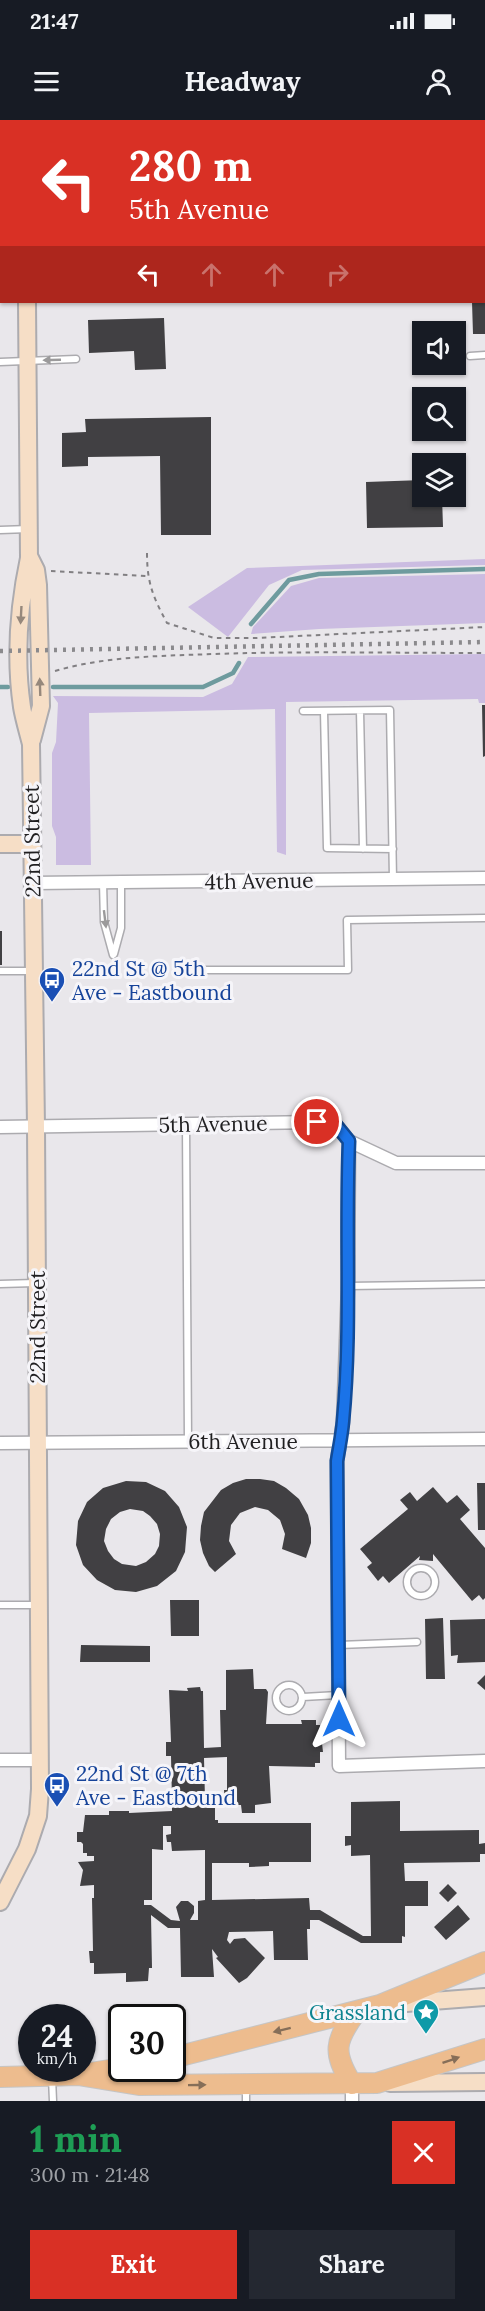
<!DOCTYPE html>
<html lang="en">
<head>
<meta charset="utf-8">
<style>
	body { margin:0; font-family:Lora,serif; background:#242831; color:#f1f3f6; height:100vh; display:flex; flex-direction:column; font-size:22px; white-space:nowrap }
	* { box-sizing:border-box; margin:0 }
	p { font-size:20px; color:#9ea1a6 }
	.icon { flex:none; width:33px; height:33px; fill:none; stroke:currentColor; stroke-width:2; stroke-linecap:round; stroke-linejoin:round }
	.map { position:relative; height:1981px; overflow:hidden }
	.panel { display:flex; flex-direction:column; background:#171b24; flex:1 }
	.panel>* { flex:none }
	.top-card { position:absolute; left:0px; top:0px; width:486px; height:183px; box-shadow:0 2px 4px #0004; background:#d93025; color:#fff; overflow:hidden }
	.controls { position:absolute; left:412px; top:201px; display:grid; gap:12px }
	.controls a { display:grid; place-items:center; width:54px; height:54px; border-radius:0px; background:#171b24; box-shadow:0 2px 4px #0004; font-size:30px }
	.speed { position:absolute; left:18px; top:1884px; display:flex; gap:12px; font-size:30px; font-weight:700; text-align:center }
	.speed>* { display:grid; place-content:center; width:78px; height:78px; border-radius:50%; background:#171b24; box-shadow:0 2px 4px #0004; line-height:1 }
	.speed small { font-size:15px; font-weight:400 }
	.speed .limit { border:3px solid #111; border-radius:9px; background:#fff; color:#111 }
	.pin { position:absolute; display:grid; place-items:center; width:51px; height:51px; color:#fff; margin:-26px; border:3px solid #fff; border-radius:50%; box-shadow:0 2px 6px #0007 }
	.me { position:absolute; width:66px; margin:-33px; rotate:0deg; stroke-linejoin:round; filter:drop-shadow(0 0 4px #0008) }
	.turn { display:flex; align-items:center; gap:21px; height:126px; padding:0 30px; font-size:27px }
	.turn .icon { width:78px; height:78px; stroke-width:2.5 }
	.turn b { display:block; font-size:42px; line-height:51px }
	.lanes { display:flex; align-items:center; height:57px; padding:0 30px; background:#0003; justify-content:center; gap:30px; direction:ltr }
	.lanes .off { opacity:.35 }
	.round { display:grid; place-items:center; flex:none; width:63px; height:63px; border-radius:0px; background:#242831 }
	.overview { display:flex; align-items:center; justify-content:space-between; height:102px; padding:0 30px }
	h1 { font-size:36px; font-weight:700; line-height:45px; color:#1e9e55 }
	.button { display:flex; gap:12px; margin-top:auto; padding:12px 30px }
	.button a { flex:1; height:69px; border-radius:0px; background:#d93025; color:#fff; font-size:24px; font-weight:700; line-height:69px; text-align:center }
	.button a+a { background:#242831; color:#f1f3f6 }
	.status { display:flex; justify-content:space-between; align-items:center; height:42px; padding:0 30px; background:#171b24; direction:ltr }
	.status svg { height:16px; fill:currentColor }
	header { display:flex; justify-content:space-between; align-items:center; height:78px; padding:0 30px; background:#171b24; font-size:27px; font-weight:700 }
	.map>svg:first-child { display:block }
	.green { fill:#cbbce1 }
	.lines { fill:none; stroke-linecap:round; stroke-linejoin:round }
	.stream { stroke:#6e9b9e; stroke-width:4.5 }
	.building { fill:#414043; fill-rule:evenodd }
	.lane-casing { stroke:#acabaf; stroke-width:9 }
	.street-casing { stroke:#acabaf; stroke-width:15 }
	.secondary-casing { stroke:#acabaf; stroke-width:20 }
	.primary-casing { stroke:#c5c5c5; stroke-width:22 }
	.path { stroke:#817f82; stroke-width:2; stroke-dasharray:4.5 4.5; stroke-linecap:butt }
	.lane { stroke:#fff; stroke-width:6 }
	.street { stroke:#fff; stroke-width:12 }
	.secondary { stroke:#f6dec6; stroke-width:16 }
	.primary { stroke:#edbc8e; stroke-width:20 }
	.rail { stroke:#8b8a8d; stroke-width:4.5; stroke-dasharray:3 6; stroke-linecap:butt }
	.oneway { fill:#9b9a9b }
	.oneway2 { fill:#96887c }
	.oneway3 { fill:#866e58 }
	.route-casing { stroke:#114b97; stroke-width:15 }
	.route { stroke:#1a73e8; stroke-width:10 }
	.labels { text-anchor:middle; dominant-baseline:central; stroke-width:6; stroke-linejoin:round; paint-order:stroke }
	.street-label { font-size:21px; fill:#201f21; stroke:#f6f5f9 }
	.transit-label { font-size:21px; fill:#164399; stroke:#f6f5f9; text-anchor:start }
	.culture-label { font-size:21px; fill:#0d838f; stroke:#f6f5f9; text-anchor:end }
</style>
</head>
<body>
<div class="status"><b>21:47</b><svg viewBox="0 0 49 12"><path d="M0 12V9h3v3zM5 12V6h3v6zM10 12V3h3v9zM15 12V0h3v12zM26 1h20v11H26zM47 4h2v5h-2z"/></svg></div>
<header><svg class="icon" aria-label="menu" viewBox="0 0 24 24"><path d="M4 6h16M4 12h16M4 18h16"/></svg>Headway<svg class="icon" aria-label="person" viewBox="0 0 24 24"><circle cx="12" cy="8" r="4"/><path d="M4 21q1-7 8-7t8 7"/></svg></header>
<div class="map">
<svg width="485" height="1981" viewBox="0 0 485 1981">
	<rect width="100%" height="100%" fill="#e9e7eb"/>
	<path class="green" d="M78 0H485V30L484 2 76 1Z
		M485 439V445L302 450 269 465 228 517 188 487 247 448Z
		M485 454V503L319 509 251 514 253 507 291 466 319 458Z
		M485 534V583H479L478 579 286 582V735L277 732 275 589 89 593 91 745H56V717L52 706V633L56 622 58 583 53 576 203 577 232 564 248 537Z"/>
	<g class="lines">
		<path class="stream" d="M251 504 289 460 319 454 485 449
			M0 567H8
			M53 567H203L233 553 239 543"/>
	</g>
	<path class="building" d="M472 182H485V214H473Z
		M164 198 166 249 135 250 134 231 89 233 88 200Z
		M211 297V415H161L160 336 88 337V346L62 347V313L86 312 85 299Z
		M423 360V376H442L443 407 367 408 366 362Z
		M482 585H485V636L483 637Z
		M0 811H2V845H0Z
		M246 1359H260L274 1361 286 1368 299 1379 308 1395 311 1408V1423L306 1438 282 1429 285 1414 280 1400 268 1390 255 1387 240 1393 231 1405 229 1421 236 1434 215 1452 209 1446 203 1433 200 1420 201 1406 204 1392 221 1370 233 1363Z
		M126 1361 146 1362 165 1371 179 1387 187 1407 185 1432 176 1451 157 1466 136 1472 115 1470 97 1460 83 1445 76 1425 78 1401 87 1382 103 1368ZM130 1389 143 1391 150 1396 157 1404 160 1414 159 1426 155 1434 146 1442 136 1446 122 1444 114 1439 108 1431 104 1421 106 1409 111 1399 120 1392Z
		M477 1363H485V1410H478Z
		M433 1367 447 1383 457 1375 470 1390 460 1399 485 1428V1478L483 1480 479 1475 472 1481 433 1434V1441L419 1440 420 1436 389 1463 383 1456 378 1461 367 1447 372 1443 360 1429 408 1389 400 1380 410 1372 417 1381Z
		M170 1480H199V1516H171Z
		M443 1498 445 1559H426L425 1499Z
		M485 1499V1542L457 1543 458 1535 451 1536 450 1500Z
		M81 1525 150 1526V1542H80Z
		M253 1549 254 1569H266L268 1572 266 1604H302L301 1600H316V1605H320L323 1632H320V1643H315V1647L269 1646 271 1683 255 1685V1693H242L241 1685H225L224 1670H227V1637L204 1638 205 1680 215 1681V1700H218V1703H311V1742H269V1746L249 1747V1743H212V1780L309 1778 310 1790H320L363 1816H371L370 1735 351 1736V1725L345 1726V1716H351V1682L400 1681V1711L479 1710V1724L485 1723V1734H480V1742L404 1743 405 1761H428V1786H405V1817L402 1816V1823H361L319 1800H310V1809H307L308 1840H274L273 1811 229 1812 227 1820 230 1824 234 1819 245 1818 265 1838 247 1858 239 1863 216 1838 218 1837 212 1829 214 1857H181L180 1808H168L151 1795 152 1848H149L148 1861 126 1862V1853L94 1854V1843H90L89 1831H93L92 1778H94V1765L80 1766 83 1750 78 1742 94 1741V1736H87V1733H83V1724L81 1722H77V1712H83L85 1695H109V1691H129V1693L172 1691V1687H167L168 1681H172L171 1636H166V1622H171L169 1570 188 1571 187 1568 200 1567 201 1571H203L204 1628 221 1627 220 1590H226V1550ZM163 1706H171V1714L166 1715 167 1722H171L172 1731 205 1730V1780L198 1781V1800H190L194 1793V1786L188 1781H181L176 1787 180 1801 171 1800 151 1785H144V1780H152V1729L163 1730Z
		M485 1555V1570L477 1563Z
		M448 1764 457 1773 448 1782 439 1773Z
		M458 1785 470 1799 446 1820 434 1807Z"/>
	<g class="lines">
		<g class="lane-casing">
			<path id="lane" d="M484 92H485
				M470 236 485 235
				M0 242 76 239
				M0 410 29 409
				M303 591 390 590 393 759
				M324 591 327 728 393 729
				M360 591 363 729
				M103 762 104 802 113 835
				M114 834 121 808V762
				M192 850H348L347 800 485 798
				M0 851H32
				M186 1004 188 1321
				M0 1164 35 1163
				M348 1166 485 1164
				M407 1462a14 14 0 1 1 28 0a14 14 0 1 1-28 0Z
				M0 1485H38
				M339 1525 417 1522
				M276 1578a13 13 0 1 1 26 0a13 13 0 1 1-26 0Z
				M303 1577 338 1575
				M52 1958 53 1981
				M246 1967V1981"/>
		</g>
		<g class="street-casing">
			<path id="street" d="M484 39H485
				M0 55H2
				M33 763 485 758
				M0 1007 317 1002 336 1005 349 1021 396 1043H485
				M349 1021 348 1166 343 1302 337 1341 339 1646 485 1641
				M0 1323 485 1319
				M0 1640H40
				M352 1964V1981"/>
		</g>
		<g class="secondary-casing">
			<path id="secondary" d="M26 2V0
				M30 438 36 450 38 465 41 586 32 620
				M0 724H32
				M0 1782 27 1729 38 1696 40 1669 36 1007 31 624C28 612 24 599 22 587 15 539 19 485 29 438L27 182
				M393 1884 485 1877
				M390 1963 485 1962"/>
		</g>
		<g class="primary-casing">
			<path id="primary" d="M172 1938 380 1885 485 1842
				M78 1955 139 1965 377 1963 485 1929
				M0 1957 78 1955 122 1948
				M352 1964C332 1932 335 1921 356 1892"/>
		</g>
		<path class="path" d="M147 433C147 463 153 477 167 503L214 518H257L485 507
			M51 451 147 456
			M55 551C106 536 161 536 214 534 304 531 395 533 485 533"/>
		<use href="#lane" class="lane"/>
		<use href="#street" class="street"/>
		<use href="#secondary" class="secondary"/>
		<use href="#primary" class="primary"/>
		<path class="rail" d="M0 531 485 522"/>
	</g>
	<defs><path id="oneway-solid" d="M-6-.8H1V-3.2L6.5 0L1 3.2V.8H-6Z" transform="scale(1.5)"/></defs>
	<g class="oneway">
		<use href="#oneway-solid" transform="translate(52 240) rotate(178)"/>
		<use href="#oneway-solid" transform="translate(105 799) rotate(83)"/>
	</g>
	<g class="oneway2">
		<use href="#oneway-solid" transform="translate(21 495) rotate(93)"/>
		<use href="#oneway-solid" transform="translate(40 567) rotate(-92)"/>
	</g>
	<g class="oneway3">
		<use href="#oneway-solid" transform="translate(282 1910) rotate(166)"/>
		<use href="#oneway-solid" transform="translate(451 1940) rotate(-19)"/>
		<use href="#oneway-solid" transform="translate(197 1965) rotate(-1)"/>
	</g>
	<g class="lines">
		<g class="route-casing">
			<path id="route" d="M317 1002 336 1005 349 1021C345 1114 352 1208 343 1301 342 1314 339 1328 337 1341L339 1599"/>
		</g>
		<use href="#route" class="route"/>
	</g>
	<defs>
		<g id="bus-pin" transform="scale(1.35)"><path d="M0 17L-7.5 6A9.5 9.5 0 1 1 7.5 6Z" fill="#1a4fb4" stroke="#f6f5f9"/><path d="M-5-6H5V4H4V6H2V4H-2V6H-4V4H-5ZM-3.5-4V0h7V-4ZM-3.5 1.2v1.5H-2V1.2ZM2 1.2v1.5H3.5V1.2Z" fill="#fff"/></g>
		<g id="sight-pin" transform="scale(1.35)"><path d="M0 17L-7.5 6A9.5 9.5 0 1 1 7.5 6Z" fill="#0f9aa8" stroke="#f6f5f9"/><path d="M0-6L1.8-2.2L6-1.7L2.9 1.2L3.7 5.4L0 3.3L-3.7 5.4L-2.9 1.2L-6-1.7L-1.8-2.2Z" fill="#fff"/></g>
	</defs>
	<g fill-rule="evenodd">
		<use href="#bus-pin" x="52" y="860"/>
		<use href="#bus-pin" x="57" y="1665"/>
		<use href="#sight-pin" x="426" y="1892"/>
	</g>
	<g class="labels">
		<g class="street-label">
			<text transform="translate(32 721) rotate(-91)">22nd Street</text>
			<text transform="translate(259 761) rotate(-1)">4th Avenue</text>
			<text transform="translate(213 1004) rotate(-1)">5th Avenue</text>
			<text transform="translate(37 1207) rotate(-90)">22nd Street</text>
			<text x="243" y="1321">6th Avenue</text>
		</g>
		<g class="transit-label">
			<text x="72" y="848">22nd St @ 5th<tspan x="72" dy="24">Ave - Eastbound</tspan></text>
			<text x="76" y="1653">22nd St @ 7th<tspan x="76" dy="24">Ave - Eastbound</tspan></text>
		</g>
		<g class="culture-label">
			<text x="406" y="1892">Grassland</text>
		</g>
	</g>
</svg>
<div class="controls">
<a><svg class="icon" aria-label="sound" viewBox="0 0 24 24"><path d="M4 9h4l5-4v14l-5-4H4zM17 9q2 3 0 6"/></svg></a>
<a><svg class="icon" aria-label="search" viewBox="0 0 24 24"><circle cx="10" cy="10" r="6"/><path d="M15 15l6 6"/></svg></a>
<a><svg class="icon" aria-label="layers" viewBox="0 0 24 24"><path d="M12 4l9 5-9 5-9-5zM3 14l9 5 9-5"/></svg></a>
</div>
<div class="speed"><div>24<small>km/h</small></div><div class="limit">30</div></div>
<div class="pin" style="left:317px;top:1002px;background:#d93025"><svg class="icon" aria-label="arrive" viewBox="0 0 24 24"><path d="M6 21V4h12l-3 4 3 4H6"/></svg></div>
<svg class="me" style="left:339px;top:1599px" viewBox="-20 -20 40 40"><path d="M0-17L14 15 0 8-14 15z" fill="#1a73e8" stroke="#fff" stroke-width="4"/></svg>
<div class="top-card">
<div class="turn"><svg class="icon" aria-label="left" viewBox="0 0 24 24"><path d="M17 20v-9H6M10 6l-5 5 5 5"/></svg><div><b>280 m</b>5th Avenue</div></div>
<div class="lanes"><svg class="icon" aria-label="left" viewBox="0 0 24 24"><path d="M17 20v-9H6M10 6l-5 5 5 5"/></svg><svg class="icon off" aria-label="ahead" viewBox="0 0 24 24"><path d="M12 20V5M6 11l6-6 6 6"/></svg><svg class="icon off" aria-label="ahead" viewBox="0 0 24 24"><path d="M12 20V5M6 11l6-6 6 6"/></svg><svg class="icon off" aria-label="right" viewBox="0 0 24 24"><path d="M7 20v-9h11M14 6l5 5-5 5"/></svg></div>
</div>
</div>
<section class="panel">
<div class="overview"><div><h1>1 min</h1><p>300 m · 21:48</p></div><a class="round" style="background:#d93025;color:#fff"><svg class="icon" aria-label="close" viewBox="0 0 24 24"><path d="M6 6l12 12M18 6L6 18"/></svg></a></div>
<div class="button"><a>Exit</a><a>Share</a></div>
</section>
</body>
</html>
